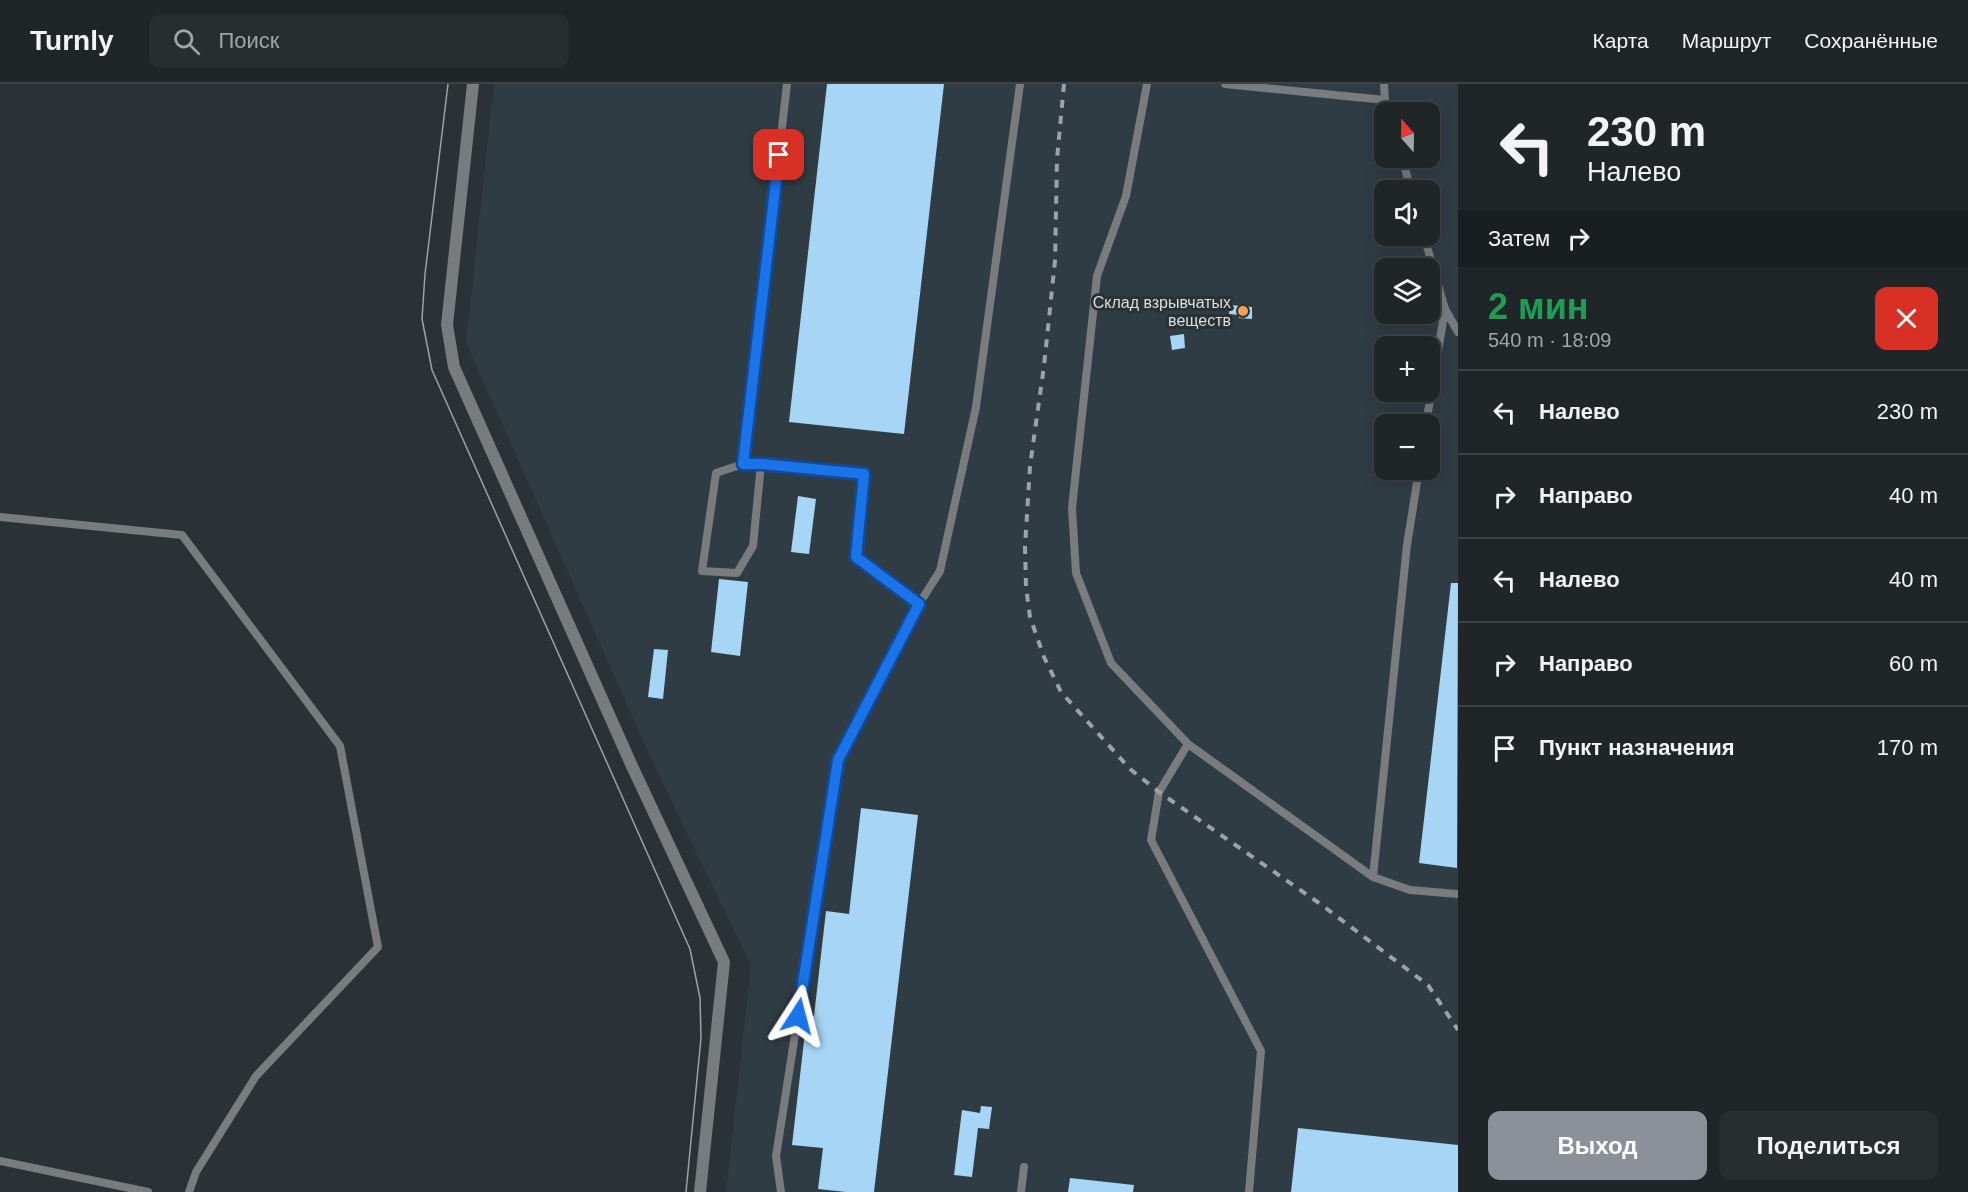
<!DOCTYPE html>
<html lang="ru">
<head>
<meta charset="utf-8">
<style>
	body { margin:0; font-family:Helvetica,sans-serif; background:#282e30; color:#f1f3f6; height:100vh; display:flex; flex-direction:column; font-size:22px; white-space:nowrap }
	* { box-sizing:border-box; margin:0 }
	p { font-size:20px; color:#a2a5a8 }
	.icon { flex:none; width:33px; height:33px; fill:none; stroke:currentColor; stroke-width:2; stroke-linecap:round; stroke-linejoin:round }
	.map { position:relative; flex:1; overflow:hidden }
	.drawer { display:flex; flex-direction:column; background:#202628; width:510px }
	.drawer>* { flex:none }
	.guide { background:#202628; color:#f1f3f6; overflow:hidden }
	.needle { width:39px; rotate:340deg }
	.fabs { position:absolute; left:1374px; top:18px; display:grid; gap:12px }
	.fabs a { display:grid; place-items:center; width:66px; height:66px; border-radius:12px; background:#202628; box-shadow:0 3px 15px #0003,0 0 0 2px #3d4345; font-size:30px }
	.pin { position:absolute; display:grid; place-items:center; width:51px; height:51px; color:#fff; margin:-26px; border-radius:12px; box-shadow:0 3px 9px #0006 }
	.me { position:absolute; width:66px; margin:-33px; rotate:9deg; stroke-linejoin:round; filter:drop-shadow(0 0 4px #0008) }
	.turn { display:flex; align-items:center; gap:21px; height:126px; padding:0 30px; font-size:27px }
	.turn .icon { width:78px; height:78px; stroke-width:2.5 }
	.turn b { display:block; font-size:42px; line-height:51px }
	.then { display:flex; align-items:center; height:57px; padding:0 30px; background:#0003; gap:12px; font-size:22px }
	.round { display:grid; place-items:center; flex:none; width:63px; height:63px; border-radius:12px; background:#282e30 }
	.summary { display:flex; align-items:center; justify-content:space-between; height:102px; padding:0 30px }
	h1 { font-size:36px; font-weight:800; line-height:45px; color:#1e9e55 }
	.cta { display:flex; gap:12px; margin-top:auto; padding:12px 30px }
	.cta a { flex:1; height:69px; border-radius:12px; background:#8c9099; color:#fff; font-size:24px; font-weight:800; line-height:69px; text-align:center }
	.cta a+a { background:#282e30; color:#f1f3f6 }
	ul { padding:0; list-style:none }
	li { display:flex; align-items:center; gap:18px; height:84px; padding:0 30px; border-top:2px solid #3d4345 }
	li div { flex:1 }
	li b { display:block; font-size:22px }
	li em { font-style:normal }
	header { display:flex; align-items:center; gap:36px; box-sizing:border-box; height:84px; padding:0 30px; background:#202628; border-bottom:2px solid #3d4345 }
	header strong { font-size:28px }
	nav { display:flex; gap:33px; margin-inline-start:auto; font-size:21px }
	.search { width:420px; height:54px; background:#282e30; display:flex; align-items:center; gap:15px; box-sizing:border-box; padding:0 21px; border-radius:12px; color:#a2a5a8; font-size:22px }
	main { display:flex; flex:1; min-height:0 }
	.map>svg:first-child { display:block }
	.built { fill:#303c44; fill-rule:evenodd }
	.building { fill:#a6d5f6 }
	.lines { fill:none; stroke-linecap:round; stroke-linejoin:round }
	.lane { stroke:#797c7e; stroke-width:8 }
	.street { stroke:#797c7e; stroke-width:12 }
	.tram { stroke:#9da2a5; stroke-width:1.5 }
	.rail { stroke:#9da2a5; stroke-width:4; stroke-dasharray:8 8; stroke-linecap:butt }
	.route-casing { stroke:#114b97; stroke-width:15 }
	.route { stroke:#1a73e8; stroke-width:10 }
	.poi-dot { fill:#fa9f4e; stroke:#2b3236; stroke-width:2 }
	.labels { text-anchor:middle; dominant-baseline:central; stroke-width:6; stroke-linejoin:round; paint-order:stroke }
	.poi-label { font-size:16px; fill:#dadee1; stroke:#2b3236; text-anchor:end }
</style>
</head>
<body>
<header>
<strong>Turnly</strong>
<div class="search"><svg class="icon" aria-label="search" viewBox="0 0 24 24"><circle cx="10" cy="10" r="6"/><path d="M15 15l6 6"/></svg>Поиск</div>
<nav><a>Карта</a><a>Маршрут</a><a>Сохранённые</a></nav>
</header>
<main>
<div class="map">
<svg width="1458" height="1108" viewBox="0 0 1458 1108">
	<rect width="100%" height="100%" fill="#2b3236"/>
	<path class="built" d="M494 0H1458V1108H726L751 882 649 670 466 259ZM1384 28H1430V74H1384ZM1384 106H1430V152H1384ZM1384 184H1430V230H1384ZM1384 262H1430V308H1384ZM1384 340H1430V386H1384Z"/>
	<path class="building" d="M827 0H944L904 350 789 338Z
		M1230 221 1252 223V235L1239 234V231L1229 230Z
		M1184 250 1185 264 1172 266 1170 252Z
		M798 412 816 415 809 470 791 468Z
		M719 495 748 498 740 572 711 568Z
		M1451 499H1458L1457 784 1419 779Z
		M654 565 668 566 663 615 648 613Z
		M861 724 918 731 874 1108H846L818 1105 823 1064 792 1061 807 931 814 932 826 827 849 830Z
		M981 1022 992 1023 989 1045 978 1044 972 1093 954 1091 962 1026 980 1029Z
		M1298 1044 1458 1061V1108H1291Z
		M1070 1094 1134 1101 1133 1108H1068Z"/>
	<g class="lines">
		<path class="lane" d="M1147 0 1126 112 1097 192 1072 424 1076 489 1111 579 1188 660 1373 793 1410 806 1458 810
			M1225 0 1385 16
			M1384 0 1385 16 1389 28
			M1402 74 1411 106
			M1424 152 1445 225 1458 248
			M1426 340 1445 225
			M743 380 787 0
			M761 380 753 462 737 489 702 487 716 389 743 380H761L864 390 856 473 919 520
			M0 433 182 451 340 662 378 863 256 992 196 1088 189 1108
			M1188 660 1159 708 1151 756 1261 967 1249 1108
			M1373 793 1407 461 1419 386
			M0 1077 148 1108
			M781 1108 776 1072 838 676 919 520 940 487 976 323 1020 0
			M1021 1108 1024 1083"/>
		<path class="street" d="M473 0 447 241 454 283 631 680 724 878 700 1108"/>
		<path class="tram" d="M448 0 425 190 422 235 432 286 690 865 700 914 701 954 686 1108"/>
		<path class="rail" d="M1064 0 1057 75 1055 177 1044 282 1030 382 1025 463 1026 503 1030 533 1044 573 1061 608 1130 685 1159 708 1319 819 1428 901 1458 946"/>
	</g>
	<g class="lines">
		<g class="route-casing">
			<path id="route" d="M779 71 743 380H761L864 390 856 473 919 520 838 676 798 932"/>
		</g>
		<use href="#route" class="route"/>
	</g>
	<circle class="poi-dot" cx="1243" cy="227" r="6"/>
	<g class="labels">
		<g class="poi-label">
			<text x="1231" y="218">Склад взрывчатых<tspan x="1231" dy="18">веществ</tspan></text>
		</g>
	</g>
</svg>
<div class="fabs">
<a><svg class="needle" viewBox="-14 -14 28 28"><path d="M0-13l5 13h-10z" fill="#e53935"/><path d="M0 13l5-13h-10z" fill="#a2a5a8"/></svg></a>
<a><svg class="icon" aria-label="sound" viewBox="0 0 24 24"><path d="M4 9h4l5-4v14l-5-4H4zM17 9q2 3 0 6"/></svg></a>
<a><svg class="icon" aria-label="layers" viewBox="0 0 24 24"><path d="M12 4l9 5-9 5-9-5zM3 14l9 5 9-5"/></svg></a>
<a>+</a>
<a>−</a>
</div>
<div class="pin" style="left:779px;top:71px;background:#d93025"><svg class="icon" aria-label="arrive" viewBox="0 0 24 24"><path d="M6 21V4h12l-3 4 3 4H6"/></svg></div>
<svg class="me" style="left:798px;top:932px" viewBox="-20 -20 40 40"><path d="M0-17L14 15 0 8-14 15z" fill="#1a73e8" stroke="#fff" stroke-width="4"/></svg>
</div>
<section class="drawer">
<div class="guide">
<div class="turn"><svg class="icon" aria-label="left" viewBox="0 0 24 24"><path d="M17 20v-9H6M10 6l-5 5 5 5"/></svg><div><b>230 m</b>Налево</div></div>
<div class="then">Затем<svg class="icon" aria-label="right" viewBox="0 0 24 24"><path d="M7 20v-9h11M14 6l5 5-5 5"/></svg></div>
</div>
<div class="summary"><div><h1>2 мин</h1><p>540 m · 18:09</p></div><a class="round" style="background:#d93025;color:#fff"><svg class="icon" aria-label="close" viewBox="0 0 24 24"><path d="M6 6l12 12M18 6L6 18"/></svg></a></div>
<ul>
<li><svg class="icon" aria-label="left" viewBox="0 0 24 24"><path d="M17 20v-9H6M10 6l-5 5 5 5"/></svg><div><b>Налево</b></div><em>230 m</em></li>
<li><svg class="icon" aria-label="right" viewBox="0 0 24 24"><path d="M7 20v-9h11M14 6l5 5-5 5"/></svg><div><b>Направо</b></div><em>40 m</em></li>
<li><svg class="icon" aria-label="left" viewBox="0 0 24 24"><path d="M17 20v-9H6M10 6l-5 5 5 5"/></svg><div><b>Налево</b></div><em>40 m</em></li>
<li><svg class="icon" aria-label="right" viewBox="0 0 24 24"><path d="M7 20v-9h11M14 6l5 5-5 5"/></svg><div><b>Направо</b></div><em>60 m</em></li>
<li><svg class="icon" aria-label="arrive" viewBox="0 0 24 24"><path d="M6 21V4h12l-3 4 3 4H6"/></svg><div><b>Пункт назначения</b></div><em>170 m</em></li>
</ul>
<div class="cta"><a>Выход</a><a>Поделиться</a></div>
</section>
</main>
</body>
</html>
